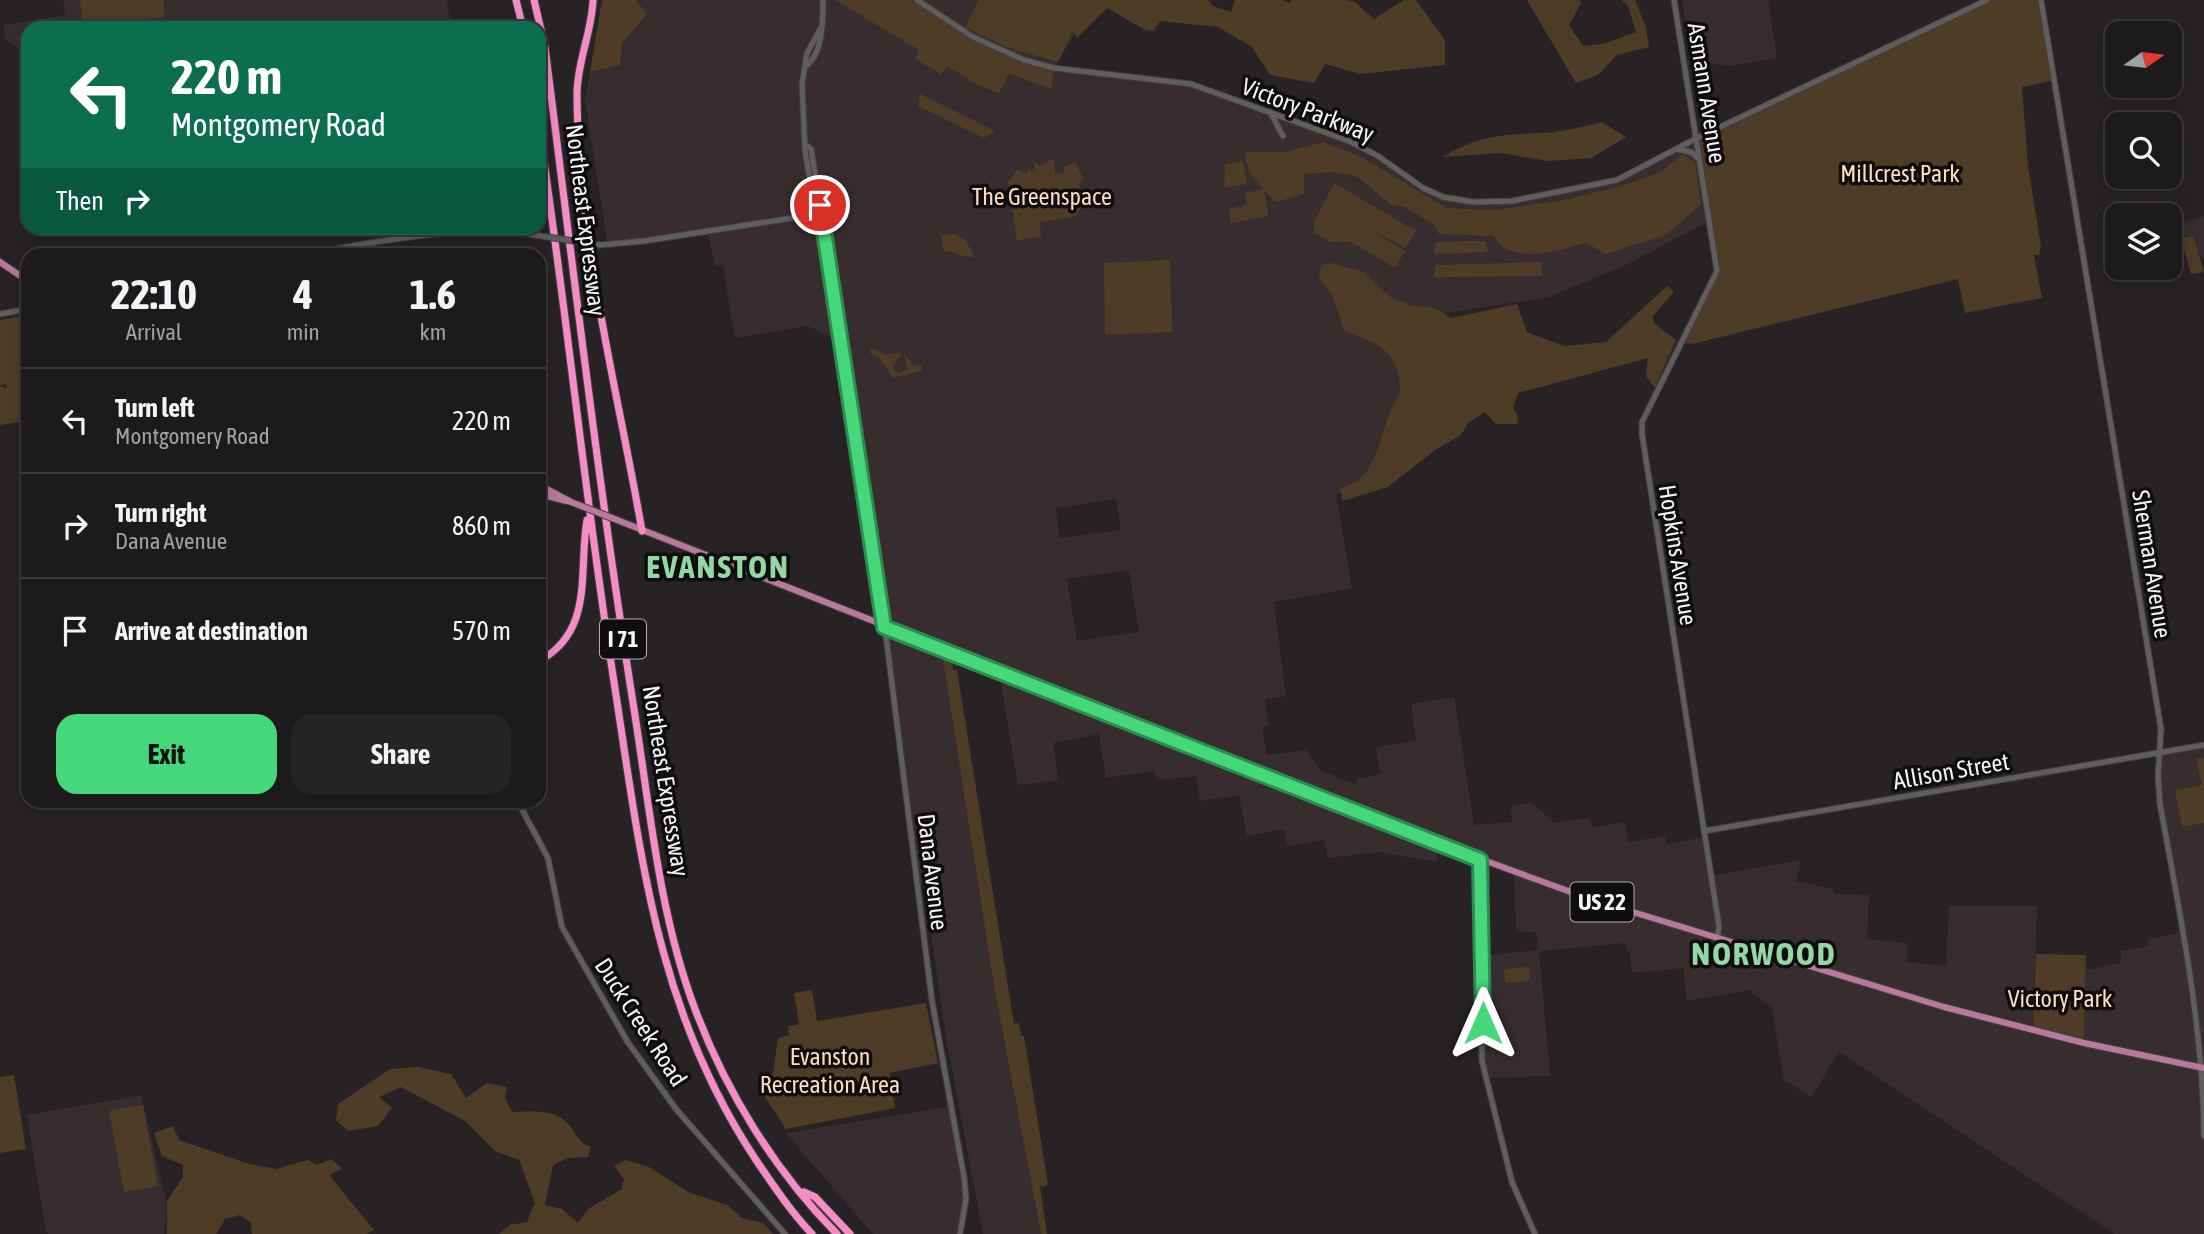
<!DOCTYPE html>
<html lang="en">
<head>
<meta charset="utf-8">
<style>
	body { margin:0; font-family:"Asap Condensed",sans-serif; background:#252324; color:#f1f3f6; height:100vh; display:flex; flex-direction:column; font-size:26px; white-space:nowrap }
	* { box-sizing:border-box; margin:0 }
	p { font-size:23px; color:#a0a1a3 }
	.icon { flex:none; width:38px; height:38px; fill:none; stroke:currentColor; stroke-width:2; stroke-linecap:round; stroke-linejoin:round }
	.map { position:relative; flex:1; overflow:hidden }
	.panel { position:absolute; left:21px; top:248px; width:525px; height:560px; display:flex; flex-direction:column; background:#1d1a1b; border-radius:21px; box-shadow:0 4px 18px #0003,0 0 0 2px #3b383a }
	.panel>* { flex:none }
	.banner { position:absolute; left:21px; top:21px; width:525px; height:214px; border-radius:21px; box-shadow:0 4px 18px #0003,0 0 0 2px #3b383a; background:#0b6e4f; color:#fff; overflow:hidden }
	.needle { width:46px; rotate:76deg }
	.fabs { position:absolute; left:2105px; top:21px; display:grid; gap:14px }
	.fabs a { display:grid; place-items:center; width:77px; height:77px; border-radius:14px; background:#1d1a1b; box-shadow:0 4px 18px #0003,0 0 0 2px #3b383a; font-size:35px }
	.pin { position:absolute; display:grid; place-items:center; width:60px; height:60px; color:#fff; margin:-30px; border:4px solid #fff; border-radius:50%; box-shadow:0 2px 7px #0007 }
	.me { position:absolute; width:77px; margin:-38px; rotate:0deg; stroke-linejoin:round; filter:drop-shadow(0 0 5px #0008) }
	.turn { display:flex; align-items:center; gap:24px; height:147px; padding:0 35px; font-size:32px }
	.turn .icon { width:91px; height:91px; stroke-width:2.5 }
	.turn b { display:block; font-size:49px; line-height:60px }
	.then { display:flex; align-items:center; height:66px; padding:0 35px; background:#0003; gap:14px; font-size:26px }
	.eta { display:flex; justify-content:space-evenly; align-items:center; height:119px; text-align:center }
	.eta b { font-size:42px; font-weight:700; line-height:49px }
	.primary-button { display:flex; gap:14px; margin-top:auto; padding:14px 35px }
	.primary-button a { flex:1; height:80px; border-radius:21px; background:#45d77a; color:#111; font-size:28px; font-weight:700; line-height:80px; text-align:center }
	.primary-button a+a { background:#252324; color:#f1f3f6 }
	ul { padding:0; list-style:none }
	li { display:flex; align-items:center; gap:21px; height:105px; padding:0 35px; border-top:2px solid #3b383a }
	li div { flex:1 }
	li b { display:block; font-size:26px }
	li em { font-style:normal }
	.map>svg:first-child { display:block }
	.built { fill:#372d2e; fill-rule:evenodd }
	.green { fill:#4f3c26 }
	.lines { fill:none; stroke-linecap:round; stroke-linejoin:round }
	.secondary-casing { stroke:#434040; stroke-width:7 }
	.primary-casing { stroke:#434040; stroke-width:8 }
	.highway-casing { stroke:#434040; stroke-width:9 }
	.secondary { stroke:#605d5d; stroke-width:5 }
	.primary { stroke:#b9799c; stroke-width:6 }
	.highway { stroke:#f48cc6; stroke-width:7 }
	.secondary-bridge-casing { stroke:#434040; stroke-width:7; stroke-linecap:butt }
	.primary-bridge-casing { stroke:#434040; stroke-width:8; stroke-linecap:butt }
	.secondary-bridge { stroke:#605d5d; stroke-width:5 }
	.primary-bridge { stroke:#b9799c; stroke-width:6 }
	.route-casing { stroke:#2d8c4f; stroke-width:18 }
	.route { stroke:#45d77a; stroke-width:12 }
	.labels { text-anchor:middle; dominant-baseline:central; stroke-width:7; stroke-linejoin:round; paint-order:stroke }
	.shield { fill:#0f0d0d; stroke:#b1afaf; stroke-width:2 }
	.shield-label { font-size:23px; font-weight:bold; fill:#f6f4f4 }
	.street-label { font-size:24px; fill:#f6f4f4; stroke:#0f0d0d }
	.park-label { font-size:24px; fill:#fcdebe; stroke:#0f0d0d }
	.district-label { font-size:32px; font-weight:bold; letter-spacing:2px; fill:#93d7a4; stroke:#0f0d0d }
</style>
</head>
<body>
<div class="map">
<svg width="2204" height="1234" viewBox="0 0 2204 1234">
	<rect width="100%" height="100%" fill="#272324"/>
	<path class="built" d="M63 0H447L451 28H28V53L5 40 4 25 65 15Z
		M636 0H1095L1055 67 1191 84 1349 141 1423 188 1454 200 1512 201 1604 184 1697 138 1711 220 1626 265 1549 297 1447 313 1408 461 1356 490 1336 495 1352 588 1274 602 1286 696 1265 700 1268 725 1262 727 1267 755 1306 750 1321 771 1357 785 1356 779 1380 774 1376 747 1416 741 1411 704 1454 697 1474 825 1512 822 1511 806 1531 802 1555 823 1589 818 1592 828 1625 822 1628 842 1665 836 1667 844 1705 837 1712 876 1801 860 1796 881 1833 889 1835 894 1869 895 1867 939 1907 943V962L1946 966 1949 906H2037L2033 1031 2084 1042 2086 970 2121 963V951L2148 946V939L2183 932 2160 804V752L2204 745V1234H2115L1839 1052 1811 1097 1784 1080 1772 1008 1749 990 1687 1001 1683 968 1632 973 1630 951H1627L1625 943 1539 951 1550 1076 1486 1078 1483 956 1538 950 1537 933 1516 931 1514 871 1437 844V862L1378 852 1328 858 1324 840 1287 846 1284 829 1247 836 1239 795 1200 801 1196 776 1157 780 1154 771 1106 778 1099 734 1053 743 1058 780 1018 785 1001 685 1003 673 946 652 995 992 1041 1234H983L947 1042 924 885H917L886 636 841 335 828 336 808 326 735 338 723 265 715 266 708 232 608 246 585 100 590 72 619 65 622 43 646 15ZM1116 499 1121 530 1059 538 1056 508ZM1129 570 1139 632 1077 641 1067 579Z
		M1682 0H1768L1777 58 1730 66 1692 62Z
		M2204 216V260L2176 224Z
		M141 1095 167 1206 164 1234H49L46 1231 27 1115Z
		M951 1102 966 1200 960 1234H873L786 1133 943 1108Z"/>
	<path class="green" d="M80 0H163L165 17 83 26Z
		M602 0H636L647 14 622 43 620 65 590 72Z
		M835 0H917L937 16 1003 51 1054 68 1051 89 1009 73 999 93 978 85 947 66 941 74 915 59 919 50Z
		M979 0H1208L1213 6 1231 12 1235 0H1283L1289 3 1292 0H1347L1355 2 1374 19 1404 0H1416L1445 40V65L1360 74 1325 64 1314 83 1270 75 1252 47 1218 27 1160 21 1154 31 1145 30 1107 8 1077 38 1073 30 1058 62 1006 47 965 27Z
		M1527 0H1580L1581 3 1569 25 1583 46 1603 44 1636 32 1628 6 1622 0H1635L1646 27 1649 47 1617 55 1598 75 1576 83Z
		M1987 0H2041L2055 80 2022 87 2028 166 2041 246 2039 255H2034L2042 298 1965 313 1958 279 1692 344 1682 343 1716 276 1697 138Z
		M920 94 995 131 984 138 918 106Z
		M1602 122 1626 137 1591 158 1547 161 1500 153 1443 157C1484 132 1507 136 1553 132 1569 130 1586 126 1602 122Z
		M1324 142 1363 158 1447 208 1496 210 1570 199 1624 185 1661 172 1683 154 1695 162 1701 205 1664 236 1605 254 1587 243C1555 250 1515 267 1493 236L1439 234 1433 224 1405 207 1392 205 1356 176 1331 172 1304 174V194L1276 202 1264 190 1268 216 1231 223 1229 209 1247 205 1245 193 1264 189 1249 173 1245 152H1286Z
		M1050 160H1054L1055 174 1064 173V167L1075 162 1083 178 1079 184 1082 205 1076 216 1040 222 1041 236 1017 241 1012 208 1016 197 1007 183 1017 170 1026 173 1030 168 1031 172 1035 168 1034 162 1041 166Z
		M1243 161 1247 184 1224 188 1225 164Z
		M1334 183 1416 231 1406 248 1366 227 1405 251 1395 268 1351 242H1329L1314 232V222Z
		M954 234 966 240 974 257C961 258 956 251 944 251L941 235Z
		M2193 236 2204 272 2191 274 2181 238Z
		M1463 241H1485L1488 252 1434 254 1436 242Z
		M1170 260 1172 332 1105 335 1104 263Z
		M1541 262 1543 274 1541 276 1434 277 1436 265Z
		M1332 263 1364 272 1390 297 1410 305 1435 308 1451 318 1517 304 1527 332 1564 346 1606 342 1667 286 1674 292 1653 316 1654 323 1676 340 1655 388 1646 376 1648 358 1518 393 1513 408 1517 414 1518 424H1496L1485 412 1468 423 1461 435 1435 450 1388 487 1342 501 1341 488C1385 476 1375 428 1401 393 1397 347 1382 347 1344 330L1333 297 1319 277 1321 265Z
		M28 315V421L0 425V386L7 389 6 384 0 385V320Z
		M871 348 887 355 902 352 893 367 898 374 907 369 904 353 913 365 922 366V371L893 378 879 358 870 353Z
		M943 658 952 662 953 670H957L1014 1024 1019 1023 1021 1036H1024L1048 1185 1040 1187 1047 1234H1041L995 992Z
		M2204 758V823L2182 827 2175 790 2202 785 2196 759Z
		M2036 954 2086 955 2084 1043 2033 1031Z
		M1529 967 1530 981 1505 983 1504 969Z
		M812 990 817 1021 926 1003 938 1063 889 1073 895 1108 786 1129 763 1094 765 1075 773 1073 778 1038 789 1035 788 1026 799 1024 794 993Z
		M418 1067 451 1074 466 1098 487 1083 507 1087 505 1098 512 1112C530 1112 556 1108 569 1125 578 1136 577 1141 591 1147L588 1157 568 1158 553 1165 545 1205 562 1209 578 1223 588 1209 622 1189 624 1179 614 1166 626 1160 649 1167 690 1193 727 1205 742 1218 763 1223 773 1234H499L510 1225 527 1222 535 1203 519 1160 495 1151 465 1121 401 1087 379 1097 392 1108 378 1126 348 1131 336 1120 338 1104 390 1069Z
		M14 1075 26 1149 0 1153V1077Z
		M143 1105 158 1186 124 1192 109 1111Z
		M173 1126 179 1140 249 1164 276 1169 308 1160 317 1165 332 1159 342 1169 329 1175 374 1230 367 1234H252L251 1223 240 1215 225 1219 216 1234H167V1201L183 1177V1165L162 1156 154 1133Z"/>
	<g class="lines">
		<g class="secondary-casing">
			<path id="secondary" d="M917 0 973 37 1024 60 1054 68 1191 84 1349 141 1378 156 1423 188 1443 197 1473 202 1512 201 1617 180 1697 138 1987 0
				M1674 0 1717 271 1642 422V434L1719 926 1717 939
				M2041 0 2161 729 2158 776 2160 804C2180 914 2203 1024 2204 1136
				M822 26 807 53 802 84 805 150 886 636 932 1001 964 1177 966 1199 960 1234
				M807 65C823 53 823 19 823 0
				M1270 112 1283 136
				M1352 125 1350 133 1355 143
				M806 145 811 149 817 185 865 500
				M1677 149 1691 152 1699 159
				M600 245 644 241 818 214
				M295 256C373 243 449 225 528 234
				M0 314 28 309
				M518 802 548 858 562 927 627 1041 676 1109 785 1234
				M1704 831 2204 745
				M1480 860 1482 1061 1512 1182 1535 1234"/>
		</g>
		<g class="primary-casing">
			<path id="primary" d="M0 262 28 281
				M539 485 571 502
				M539 494 567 501
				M612 518 1437 843 1587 898 1944 1007 2084 1043 2204 1068"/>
		</g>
		<g class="highway-casing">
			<path id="highway" d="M516 0 523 28
				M534 0 545 47C573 268 599 489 634 709 650 809 659 914 695 1009 726 1092 775 1171 837 1234
				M593 0C592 32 577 62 577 94 578 243 617 386 642 531
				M539 127C566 307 584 488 612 669 640 847 653 1005 756 1160 773 1185 791 1212 812 1234
				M539 661C595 631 578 571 587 520
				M804 1192 815 1197 850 1234"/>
		</g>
		<use href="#secondary" class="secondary"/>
		<use href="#primary" class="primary"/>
		<use href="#highway" class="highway"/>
		<g class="secondary-bridge-casing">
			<path id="secondary-bridge" d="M528 234 600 245"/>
		</g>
		<g class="primary-bridge-casing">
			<path id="primary-bridge" d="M571 502 612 518"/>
		</g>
		<use href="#secondary-bridge" class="secondary-bridge"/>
		<use href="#primary-bridge" class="primary-bridge"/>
	</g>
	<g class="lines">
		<g class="route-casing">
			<path id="route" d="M820 205 884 627 1480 860 1483 1023"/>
		</g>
		<use href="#route" class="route"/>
	</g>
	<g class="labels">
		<g class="shield">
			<rect x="600" y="619.5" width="46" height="39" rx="5"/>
			<rect x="1570.5" y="882.5" width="63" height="39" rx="5"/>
		</g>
		<g class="shield-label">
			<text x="623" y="639">I 71</text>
			<text x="1602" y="902">US 22</text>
		</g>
		<g class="street-label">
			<text transform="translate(1707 93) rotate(81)">Asmann Avenue</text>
			<text transform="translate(1308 110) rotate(21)">Victory Parkway</text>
			<text transform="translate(586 220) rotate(83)">Northeast Expressway</text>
			<text transform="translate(1678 555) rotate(81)">Hopkins Avenue</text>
			<text transform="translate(2152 564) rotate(81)">Sherman Avenue</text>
			<text transform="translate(1951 771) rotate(-10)">Allison Street</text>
			<text transform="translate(666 781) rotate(81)">Northeast Expressway</text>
			<text transform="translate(933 872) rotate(83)">Dana Avenue</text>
			<text transform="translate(641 1022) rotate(57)">Duck Creek Road</text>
		</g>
		<g class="park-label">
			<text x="1900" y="173">Millcrest Park</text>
			<text x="1042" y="196">The Greenspace</text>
			<text x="2060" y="998">Victory Park</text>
			<text x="830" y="1056">Evanston<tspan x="830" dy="28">Recreation Area</tspan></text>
		</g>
		<g class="district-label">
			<text x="718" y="566">EVANSTON</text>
			<text x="1764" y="953">NORWOOD</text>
		</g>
	</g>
</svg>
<div class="fabs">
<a><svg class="needle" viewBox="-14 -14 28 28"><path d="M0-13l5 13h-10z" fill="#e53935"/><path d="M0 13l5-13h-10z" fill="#a0a1a3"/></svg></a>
<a><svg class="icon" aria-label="search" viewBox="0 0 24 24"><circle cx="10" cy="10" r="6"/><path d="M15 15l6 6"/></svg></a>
<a><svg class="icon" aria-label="layers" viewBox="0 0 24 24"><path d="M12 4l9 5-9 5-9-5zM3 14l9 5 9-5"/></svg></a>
</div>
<div class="pin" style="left:820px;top:205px;background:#d93025"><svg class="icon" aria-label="arrive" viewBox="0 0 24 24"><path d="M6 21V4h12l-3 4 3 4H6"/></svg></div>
<svg class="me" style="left:1483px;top:1023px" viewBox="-20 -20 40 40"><path d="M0-17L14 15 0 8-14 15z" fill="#45d77a" stroke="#fff" stroke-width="4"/></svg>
<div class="banner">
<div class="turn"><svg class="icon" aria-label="left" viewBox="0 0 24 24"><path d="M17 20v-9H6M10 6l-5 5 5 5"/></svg><div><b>220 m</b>Montgomery Road</div></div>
<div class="then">Then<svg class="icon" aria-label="right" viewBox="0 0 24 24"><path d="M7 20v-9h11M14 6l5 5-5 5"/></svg></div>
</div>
<section class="panel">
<div class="eta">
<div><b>22:10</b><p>Arrival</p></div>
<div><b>4</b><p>min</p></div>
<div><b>1.6</b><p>km</p></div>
</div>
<ul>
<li><svg class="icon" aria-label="left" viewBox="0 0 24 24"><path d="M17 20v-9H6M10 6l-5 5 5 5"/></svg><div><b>Turn left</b><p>Montgomery Road</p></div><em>220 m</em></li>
<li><svg class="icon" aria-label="right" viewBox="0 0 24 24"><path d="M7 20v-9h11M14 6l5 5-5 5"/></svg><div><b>Turn right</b><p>Dana Avenue</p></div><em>860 m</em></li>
<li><svg class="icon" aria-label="arrive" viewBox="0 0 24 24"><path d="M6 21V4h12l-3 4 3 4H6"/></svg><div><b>Arrive at destination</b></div><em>570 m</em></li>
</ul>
<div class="primary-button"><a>Exit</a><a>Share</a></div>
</section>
</div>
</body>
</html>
